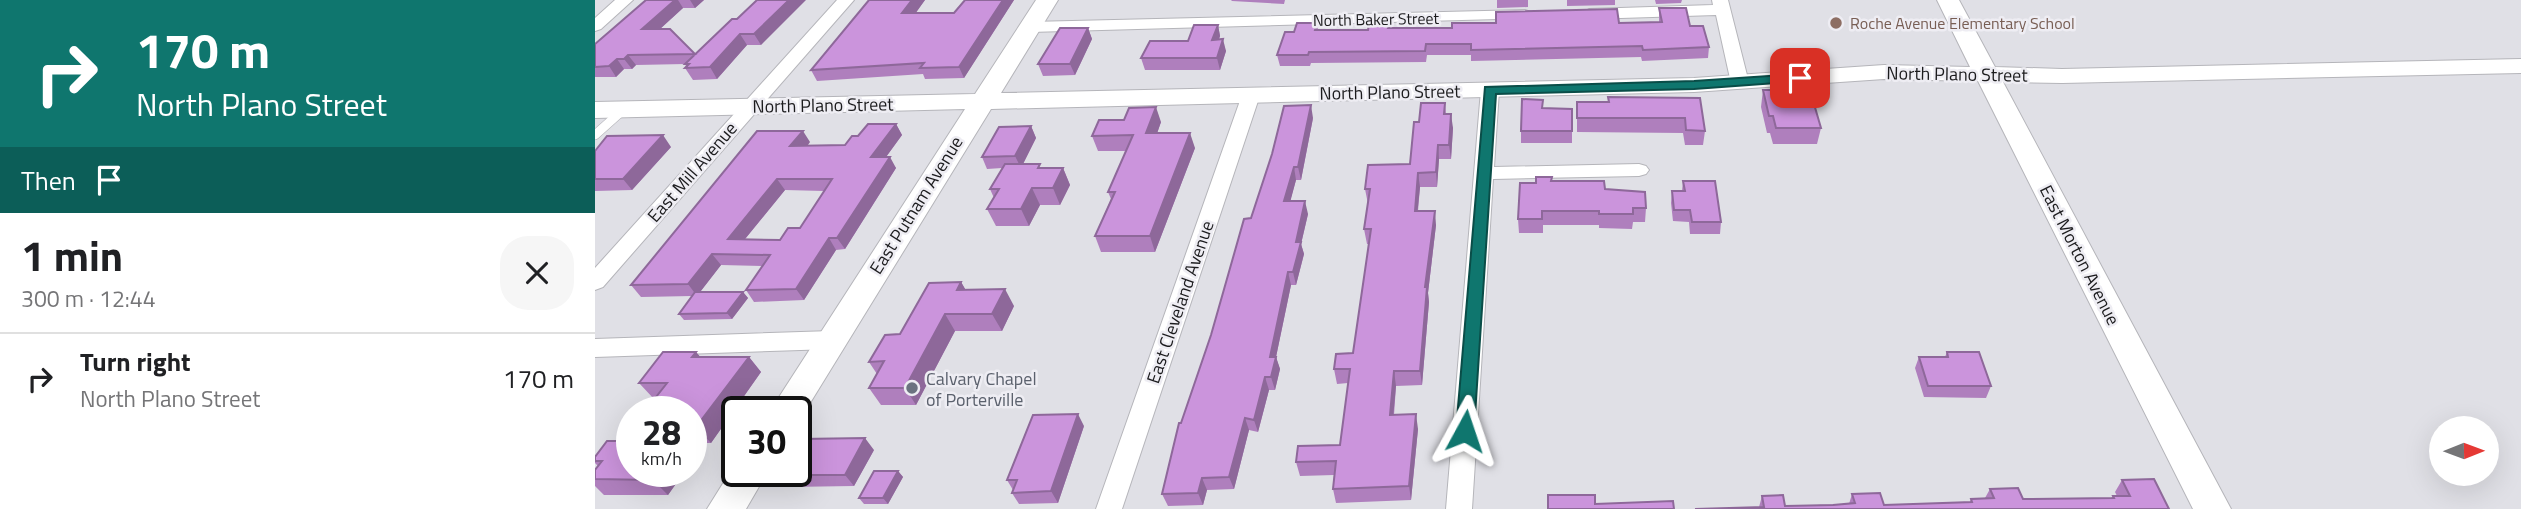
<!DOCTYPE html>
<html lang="en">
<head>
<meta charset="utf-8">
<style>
	body { margin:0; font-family:"Titillium Web",sans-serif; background:#f6f6f6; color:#202124; height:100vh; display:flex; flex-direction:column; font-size:26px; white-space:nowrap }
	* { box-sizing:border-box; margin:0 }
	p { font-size:23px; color:#757577 }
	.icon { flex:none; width:38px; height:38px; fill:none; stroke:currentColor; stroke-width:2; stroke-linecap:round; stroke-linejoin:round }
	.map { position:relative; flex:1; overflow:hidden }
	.drawer { display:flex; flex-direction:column; background:#fff; width:595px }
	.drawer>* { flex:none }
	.banner { background:#0f766e; color:#fff; overflow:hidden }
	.needle { width:46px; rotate:89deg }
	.fabs { position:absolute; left:1834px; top:416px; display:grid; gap:14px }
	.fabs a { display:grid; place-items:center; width:70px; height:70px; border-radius:50%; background:#fff; box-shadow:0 7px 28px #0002; font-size:35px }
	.speed { position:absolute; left:21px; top:396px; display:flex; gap:14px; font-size:35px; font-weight:700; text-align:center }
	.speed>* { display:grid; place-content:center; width:91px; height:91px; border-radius:50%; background:#fff; box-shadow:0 7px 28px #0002; line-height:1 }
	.speed small { font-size:18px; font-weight:400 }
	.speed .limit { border:4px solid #111; border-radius:10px; background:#fff; color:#111 }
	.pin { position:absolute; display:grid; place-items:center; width:60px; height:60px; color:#fff; margin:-30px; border-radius:14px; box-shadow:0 4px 10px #0006 }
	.me { position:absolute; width:77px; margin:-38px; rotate:5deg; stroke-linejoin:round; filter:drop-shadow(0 0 5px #0008) }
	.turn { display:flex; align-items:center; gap:24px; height:147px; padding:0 21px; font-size:32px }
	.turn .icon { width:91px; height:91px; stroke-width:2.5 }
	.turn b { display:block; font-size:49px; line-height:60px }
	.then { display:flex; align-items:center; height:66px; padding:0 21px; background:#0003; gap:14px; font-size:26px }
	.round { display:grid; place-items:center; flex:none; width:74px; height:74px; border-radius:28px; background:#f6f6f6 }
	.headline { display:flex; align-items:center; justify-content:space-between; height:119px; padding:0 21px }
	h1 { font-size:42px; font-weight:700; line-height:52px }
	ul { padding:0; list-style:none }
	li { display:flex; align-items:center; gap:21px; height:91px; padding:0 21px; border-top:2px solid #e0e0e0 }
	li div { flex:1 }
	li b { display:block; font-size:26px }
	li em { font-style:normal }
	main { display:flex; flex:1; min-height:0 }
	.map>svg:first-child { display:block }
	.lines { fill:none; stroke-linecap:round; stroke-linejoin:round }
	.lane-casing { stroke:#b5b5ba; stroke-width:10 }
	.street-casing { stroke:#b5b5ba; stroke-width:2 }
	.secondary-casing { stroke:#b5b5ba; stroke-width:2 }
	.lane { stroke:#fff; stroke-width:9 }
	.street { fill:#fff; fill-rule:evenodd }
	.secondary { fill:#fff; fill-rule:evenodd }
	.wall { fill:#af7fbd; fill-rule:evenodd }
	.shaded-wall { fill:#8e689a }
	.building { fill:#cb94dc; stroke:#8e689a; stroke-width:2; fill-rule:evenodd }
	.route { fill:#0f766e; stroke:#0a4d48; stroke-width:2 }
	.education-dot { fill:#8d6e63; stroke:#eeedf3; stroke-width:2.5 }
	.worship-dot { fill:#6b7280; stroke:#eeedf3; stroke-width:2.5 }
	.labels { text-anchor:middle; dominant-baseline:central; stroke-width:5; stroke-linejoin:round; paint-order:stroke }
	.far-street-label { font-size:16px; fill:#1b1b1d; stroke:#eeedf3 }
	.far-education-label { font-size:16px; fill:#785e54; stroke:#eeedf3; text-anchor:start }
	.street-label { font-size:18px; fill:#1b1b1d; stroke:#eeedf3 }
	.worship-label { font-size:18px; fill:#5b616d; stroke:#eeedf3; text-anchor:start }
</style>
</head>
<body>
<main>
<section class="drawer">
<div class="banner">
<div class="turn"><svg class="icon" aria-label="right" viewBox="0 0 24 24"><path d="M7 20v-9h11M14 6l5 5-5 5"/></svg><div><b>170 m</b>North Plano Street</div></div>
<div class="then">Then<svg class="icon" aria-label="arrive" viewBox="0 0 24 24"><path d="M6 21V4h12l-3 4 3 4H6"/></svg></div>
</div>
<div class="headline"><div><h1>1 min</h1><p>300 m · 12:44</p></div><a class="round"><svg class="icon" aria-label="close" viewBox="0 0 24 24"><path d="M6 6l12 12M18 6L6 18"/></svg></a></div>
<ul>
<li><svg class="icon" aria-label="right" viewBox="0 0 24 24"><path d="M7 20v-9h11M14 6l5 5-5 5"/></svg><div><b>Turn right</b><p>North Plano Street</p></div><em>170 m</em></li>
</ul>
</section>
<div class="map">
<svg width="1926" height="509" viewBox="0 0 1926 509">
	<rect width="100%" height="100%" fill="#e0e0e6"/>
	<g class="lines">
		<g class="lane-casing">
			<path id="lane" d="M0 135 28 110"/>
		</g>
		<g class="street-casing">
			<path id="street" d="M20 0H38L6 29 0 31V18Z
				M242 0H259L8 287 0 290V268Z
				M1117 0H1133L1154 83 1151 87 1145 88 1136 83 1121 15 994 19 986 14 994 9 1118 5Z
				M930 10 936 12 938 15 936 18 435 32 427 27 435 22Z
				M895 85 904 90 899 167 1044 164 1051 166 1054 170 1051 174 1044 176 898 179 877 509H851L886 90Z
				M656 90 665 95 527 509H501L647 95Z
				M237 331 245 334 248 340 245 346 237 349 0 357V339Z"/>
		</g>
		<g class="secondary-casing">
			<path id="secondary" d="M441 0H463L406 93 1099 78 1289 65 1375 67 1342 0H1364L1400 67 1467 69 1926 59V73L1467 83 1408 82 1636 509H1598L1383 81 1289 79 1099 92 396 109 204 421 201 422V411H175L370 109 0 118V102L380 94Z
				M142 461V471H173L151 509H112Z"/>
		</g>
		<use href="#lane" class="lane"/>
		<use href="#street" class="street"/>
		<use href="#secondary" class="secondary"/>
	</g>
	<path class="wall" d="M51 0H109L100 8H88L65 29 100 54 142 19 162 0 166 45H152L122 79 98 80 90 68 91 66 90 64 41 65 37 69H29L21 77H0V44Z
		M274 0H330L320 13H359L370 0H419L369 78 330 79 328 74 222 81 216 70Z
		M636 0H690L689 4 637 1Z
		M902 0H933V7L902 8Z
		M972 0H1025H1020V5L972 6Z
		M1060 0H1087L1086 3 1061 4Z
		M1064 8 1095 26 1114 47 1113 58 1047 61 1046 57 876 61V55H832L831 62 716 63 715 66H685L682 55 699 32 722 23 723 30H773L794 28H857L1064 22Z
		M623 25 625 36 624 39 631 51 625 70H550L546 58 593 41Z
		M493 28 497 39 480 75 448 76 443 64Z
		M1168 90 1209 104 1226 128 1222 144H1178L1175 133H1172L1166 107Z
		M1013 97 1105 98 1110 131 1108 145H1090L1088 133 982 132V102H1013Z
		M850 103 851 114 858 128 856 159H844L842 187H825L823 211 841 225 833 293 834 302 827 385 801 386 799 415 823 429 816 500 741 503 738 489 739 475 705 476 701 462 745 445 753 383 742 384 739 369 758 353 774 244H772L769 229 773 204 770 189 815 164 824 122Z
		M948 108 977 109V143H926V131Z
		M718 118 706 180H701L695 201 713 214 706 244 709 254 701 285H696L681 357 685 369 680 390H674L663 432 654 430 639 489 612 490 608 505 573 506 567 494 586 423 656 218Z
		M529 120 566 122 562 133 600 148 560 252H506L500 236 516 199 513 192 531 151H503L497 136Z
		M301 124 307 135 291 157 301 168 250 249 241 250 209 300 159 302 151 290 167 266 126 265 105 292H148L153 298 137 319 89 320 84 314 97 296 46 297 36 285 215 142 212 146 250 145 263 136ZM190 190 229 191 205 228 185 240 150 239Z
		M436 126 441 138 428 164 446 168H468L475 185 465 205H445L434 226H401L392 209 399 198 395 189 407 168 392 169 387 157Z
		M76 147 37 190 0 191V151Z
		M956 181 1010 189 1051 208 1050 222H1038L1037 229 1004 228V225H948V233H924L923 219Z
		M1088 181 1126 222 1125 234H1095L1094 222 1078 221 1076 203 1077 191H1087Z
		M366 282 370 289 419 306 407 331H360L321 405H286L274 388 282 374 274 362Z
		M101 352 105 357H154L166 372 116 443H110L96 462V411L59 399 44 383Z
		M1352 352 1396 386 1391 398 1329 397 1320 368 1324 357H1350Z
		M489 426 463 503 424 504 417 493 418 490 412 480Z
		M279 450 259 486 193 487 183 475Z
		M0 457 37 471H90L73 495H9L0 486V470L3 466 0 463Z
		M303 471 308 477 293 504H269L264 498Z
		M1527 480 1574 509 1164 507 1167 496 1190 506 1254 504 1257 494 1289 505 1375 502 1376 499 1390 498 1395 489 1428 499 1516 498 1518 496H1522L1520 492Z"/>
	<path class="shaded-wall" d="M80 0H83L88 8 54 39 47 29Z
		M95 0H109L100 8Z
		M194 0H211L166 45 159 34Z
		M317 0H330L313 24 307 13Z
		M408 0H419L369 78 364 67Z
		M623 25 625 36 620 51 617 40Z
		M493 28 497 39 480 75 475 64Z
		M145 34 152 45 122 79 115 67Z
		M628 39 631 51 625 70 622 58Z
		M33 55 41 65 37 69 29 59Z
		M22 59 29 69 21 77 14 66Z
		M716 105 718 118 706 180 703 167Z
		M561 107 566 122 557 148 551 133Z
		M856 114 858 128 856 159 854 145Z
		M301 124 307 135 283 168 276 157Z
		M436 126 441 138 426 168 420 156Z
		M208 131 215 142 203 158 195 146Z
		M595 133 600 148 560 252 555 236Z
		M68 135 76 147 37 190 28 179Z
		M843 145 844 159 842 187 841 172Z
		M295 157 301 168 250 249 242 238Z
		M699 167 701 180 692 214 689 201Z
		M468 168 475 185 465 205 458 188Z
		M823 173 825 187 821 226 820 211Z
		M182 179 190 190 141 250 133 239Z
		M437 188 445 205 434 226 426 209Z
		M710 201 713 214 706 244 709 254 701 285 698 272 701 242Z
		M840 211 841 225 833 293 834 302 827 385 825 371 830 287Z
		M234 238 241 250 209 300 201 289Z
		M117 254 126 265 102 296 93 284Z
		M693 272 696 285 681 357 685 369 680 390 676 377 675 357Z
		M366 282 376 299 362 290Z
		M410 289 419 306 407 331 397 314Z
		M148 292 153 298 137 319 132 313Z
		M350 314 360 331 321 405 310 388Z
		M101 352 114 367 97 357Z
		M154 357 166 372 116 443 101 427Z
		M799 371 801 386 797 429 795 415Z
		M670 377 674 390 663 432 659 420Z
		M483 414 489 426 463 503 456 491Z
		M821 414 823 429 816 500 814 486Z
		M650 418 654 430 639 489 634 477Z
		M96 428 110 443 96 462Z
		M270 438 279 450 259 486 250 475Z
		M64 471H90L73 495 58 480Z
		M303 471 308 477 293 504 288 498Z
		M607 478 612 490 608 505 603 493Z"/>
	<path class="building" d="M51 0H80L47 29H75L100 54 33 55 29 59H22L14 66 0 67V44Z
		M162 0H194L159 34H145L115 67 90 68 94 64H90L137 19H142Z
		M274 0H317L307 13H359L370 0H408L364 67 325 68 329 63 216 70Z
		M1064 8H1091L1095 26H1108L1114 47 1048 50 1047 46 876 50V44H831L830 51 714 52 713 55H682L690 32H699L702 23H722L720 30H773L774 24H794L793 28H857V23H901V12L1022 9 1024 23 1067 22Z
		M599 25H623L617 40 628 39 622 58H546L555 41H593Z
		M465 28H493L475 64H443Z
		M1168 90H1205L1209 104H1219L1226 128H1181L1178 116H1174Z
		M1013 97 1105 98 1110 131 1091 130 1090 118H982V102H1014Z
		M927 99 948 100 947 108 977 109V131H926Z
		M826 103H850L849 114H856L854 145H843L841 172 823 173 820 211H840L830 287H832L825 371H799L795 415 821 414 814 486 738 489 741 461 701 462 703 446 745 445 755 369H739L741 354 758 353 776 229H769L775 189H770L773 165 815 164 819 122H824Z
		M716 105 703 167H699L689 201H710L701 242H706L698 272H693L675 357H681L676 377H670L659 420 650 418 634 477 607 478 603 493 567 494 584 423H586L616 335 649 219 656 218 677 154 689 106Z
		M561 107 551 133H595L555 236H500L520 192H513L538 135 497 136 504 120H529L534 108Z
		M273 124H301L276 157H295L242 238H234L201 289 151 290 175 255 117 254 93 284 36 285 162 131H208L195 146 250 145 257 136H263ZM182 179H237L205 228H193L185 240 133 239Z
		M436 126 420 156 387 157 404 127Z
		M68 135 28 179H0V151L12 136Z
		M410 164H445L443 168H468L458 188H437L426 209H392L404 189H395Z
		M941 177H957L956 181H1009L1010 189 1050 192 1051 208H1038V214H1004V211H947V219H923L925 183H941Z
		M1088 181H1120L1126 222H1097L1095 210H1079L1077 191H1090Z
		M366 282 362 290 410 289 397 314H350L310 388H274L289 361 274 362 290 335 305 334 334 283Z
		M100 292H148L132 313 84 314Z
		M68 352H101L97 357H154L101 427H96V411H50L72 383H44Z
		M1352 352H1384L1396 386H1333L1324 357H1353Z
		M483 414 456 491 417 493 422 480H412L438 415Z
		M37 428V471H64L58 480 0 479V470L7 461H0V457L12 441H27Z
		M270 438 250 475H183L186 471H201V445L205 439Z
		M279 471H303L288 498H264Z
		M1559 479 1574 509H1100L1169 507 1167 496 1188 495 1190 506 1238 505 1260 503 1257 494 1285 493 1289 505 1377 502 1376 499 1399 498 1395 489 1423 488 1428 499 1519 498 1518 496H1535L1527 480Z
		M953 495H1000V504L1078 501 1079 509H953Z"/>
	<path class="route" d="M1205 74 1210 75V81L1099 89 901 94 879 431 877 437 870 439 863 437 861 431 890 87 1099 81Z"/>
	<circle class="education-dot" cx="1241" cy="23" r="7"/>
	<circle class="worship-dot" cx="317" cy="388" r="7"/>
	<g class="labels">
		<g class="far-street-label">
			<text transform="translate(781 19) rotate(-1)">North Baker Street</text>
		</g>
		<g class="far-education-label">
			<text x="1255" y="23">Roche Avenue Elementary School</text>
		</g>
		<g class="street-label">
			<text transform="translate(1362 74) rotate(1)">North Plano Street</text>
			<text transform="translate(795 92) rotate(-1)">North Plano Street</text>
			<text transform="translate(228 105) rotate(-1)">North Plano Street</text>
			<text transform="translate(97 172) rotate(-49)">East Mill Avenue</text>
			<text transform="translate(321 205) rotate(-58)">East Putnam Avenue</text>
			<text transform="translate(1485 255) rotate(63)">East Morton Avenue</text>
			<text transform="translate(585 302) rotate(-71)">East Cleveland Avenue</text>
		</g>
		<g class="worship-label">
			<text x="331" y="378">Calvary Chapel<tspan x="331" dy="21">of Porterville</tspan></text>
		</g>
	</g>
</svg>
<div class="fabs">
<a><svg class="needle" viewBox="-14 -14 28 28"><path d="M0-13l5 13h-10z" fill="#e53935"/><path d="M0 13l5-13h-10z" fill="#757577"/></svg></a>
</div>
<div class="speed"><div>28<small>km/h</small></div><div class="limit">30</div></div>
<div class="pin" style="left:1205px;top:78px;background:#d93025"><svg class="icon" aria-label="arrive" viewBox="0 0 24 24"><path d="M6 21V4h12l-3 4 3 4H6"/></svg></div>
<svg class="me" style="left:870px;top:431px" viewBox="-20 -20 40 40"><path d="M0-17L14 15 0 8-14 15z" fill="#0f766e" stroke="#fff" stroke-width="4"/></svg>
</div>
</main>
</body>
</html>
